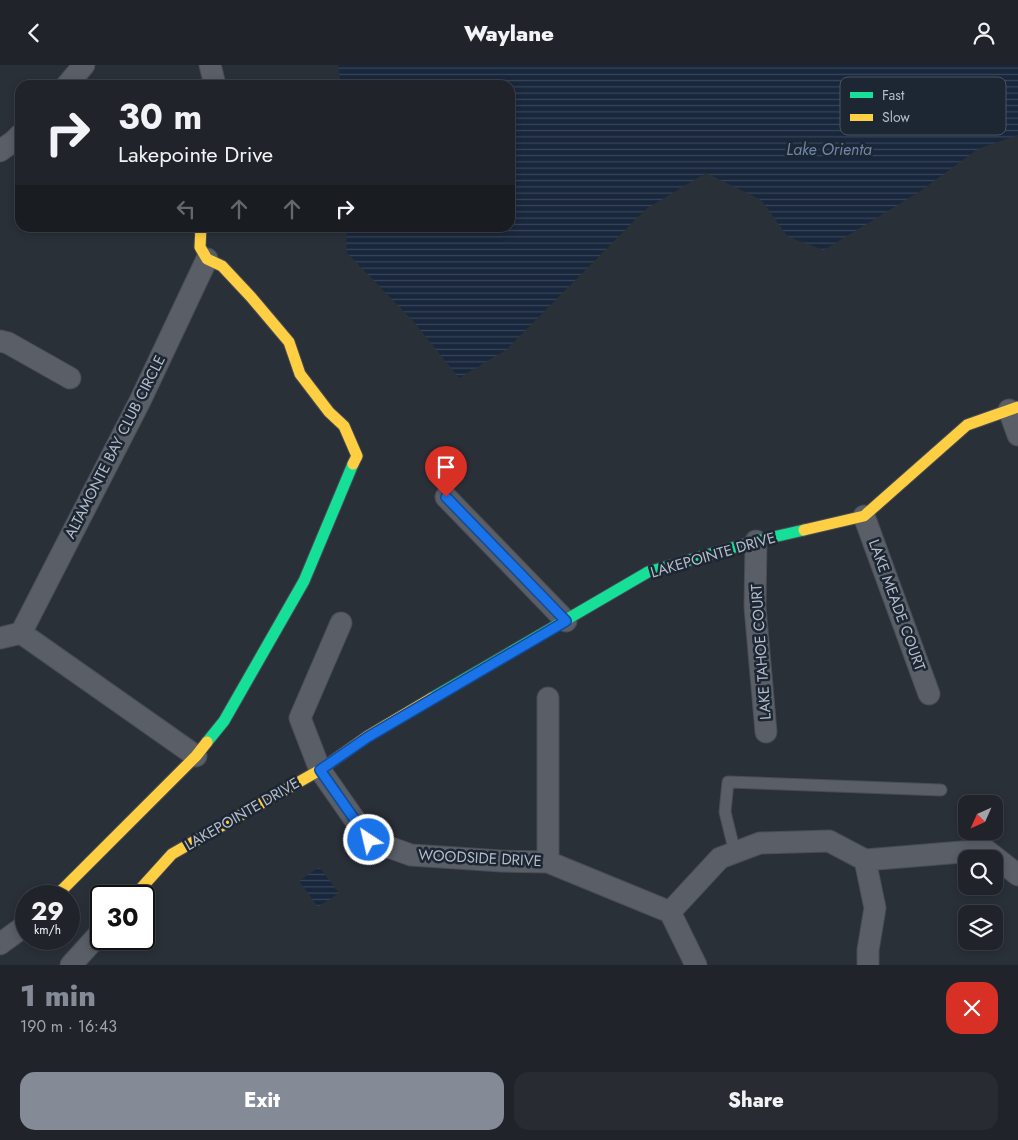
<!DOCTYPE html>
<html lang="en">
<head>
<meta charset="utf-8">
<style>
	body { margin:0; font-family:Jost,sans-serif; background:#282c32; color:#f1f3f6; height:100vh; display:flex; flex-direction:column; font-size:19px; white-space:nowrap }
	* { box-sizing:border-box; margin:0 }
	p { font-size:16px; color:#a2a4a8 }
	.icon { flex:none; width:28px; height:28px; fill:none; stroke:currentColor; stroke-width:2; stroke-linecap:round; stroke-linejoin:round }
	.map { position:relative; height:900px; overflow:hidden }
	.side { display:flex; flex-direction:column; background:#20242a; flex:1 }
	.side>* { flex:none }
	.hud { position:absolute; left:15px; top:15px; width:500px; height:152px; border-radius:15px; box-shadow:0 2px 8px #0003,0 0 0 1px #3d4147; background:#20242a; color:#f1f3f6; overflow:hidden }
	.needle { width:32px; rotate:225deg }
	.controls { position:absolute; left:958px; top:730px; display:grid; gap:10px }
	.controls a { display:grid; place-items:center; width:45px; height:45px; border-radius:10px; background:#20242a; box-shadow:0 2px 8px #0003,0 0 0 1px #3d4147; font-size:25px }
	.speed { position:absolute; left:15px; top:820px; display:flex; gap:10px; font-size:25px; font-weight:700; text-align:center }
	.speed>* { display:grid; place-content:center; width:65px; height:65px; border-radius:50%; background:#20242a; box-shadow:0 2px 8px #0003,0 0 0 1px #3d4147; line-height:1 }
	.speed small { font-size:12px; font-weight:400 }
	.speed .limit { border:2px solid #111; border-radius:8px; background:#fff; color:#111 }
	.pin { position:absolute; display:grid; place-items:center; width:42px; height:42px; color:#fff; margin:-51px -21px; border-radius:50% 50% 50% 0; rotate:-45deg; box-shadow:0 0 5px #0007 }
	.pin .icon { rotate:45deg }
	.me { position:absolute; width:55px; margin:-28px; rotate:325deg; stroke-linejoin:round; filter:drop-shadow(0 0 4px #0008) }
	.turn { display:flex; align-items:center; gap:18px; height:105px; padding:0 20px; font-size:22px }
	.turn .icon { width:65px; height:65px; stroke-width:2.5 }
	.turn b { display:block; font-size:35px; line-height:42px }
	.lanes { display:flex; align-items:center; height:48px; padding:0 20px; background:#0003; justify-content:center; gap:25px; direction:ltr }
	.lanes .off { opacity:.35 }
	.round { display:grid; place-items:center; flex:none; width:52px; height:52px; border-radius:15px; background:#282c32 }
	.head { display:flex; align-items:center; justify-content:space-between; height:85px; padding:0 20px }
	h1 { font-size:30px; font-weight:800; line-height:38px; color:#848b96 }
	.button { display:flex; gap:10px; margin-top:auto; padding:10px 20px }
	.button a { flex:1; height:58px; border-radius:15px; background:#848b96; color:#fff; font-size:20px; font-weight:800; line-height:58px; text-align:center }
	.button a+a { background:#282c32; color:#f1f3f6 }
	header { display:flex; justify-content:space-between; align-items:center; height:65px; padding:0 20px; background:#20242a; font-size:22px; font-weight:800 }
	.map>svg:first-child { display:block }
	.water { fill:url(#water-rules) }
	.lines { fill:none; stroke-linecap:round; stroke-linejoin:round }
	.lane-casing { stroke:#484c55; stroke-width:13 }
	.street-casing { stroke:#484c55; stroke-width:23 }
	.fast-casing { stroke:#484c55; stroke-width:13 }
	.slow-casing { stroke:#484c55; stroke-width:13 }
	.lane { stroke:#5a5e66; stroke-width:11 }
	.street { stroke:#5a5e66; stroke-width:21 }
	.fast { stroke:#16e098; stroke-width:11 }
	.slow { stroke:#ffcf43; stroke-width:11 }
	.route-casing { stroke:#114b97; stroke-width:12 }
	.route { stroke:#1a73e8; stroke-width:9 }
	.labels { text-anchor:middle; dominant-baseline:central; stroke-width:5; stroke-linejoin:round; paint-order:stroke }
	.street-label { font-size:15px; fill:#b4bcc9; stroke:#1d2633 }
	.water-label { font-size:16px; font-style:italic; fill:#6d86a8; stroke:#1d2633 }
	.key { fill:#1d2633; stroke:#4a5360; stroke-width:1 }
	.key-label { font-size:14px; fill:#b4bcc9 }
</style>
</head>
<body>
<header><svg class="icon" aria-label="back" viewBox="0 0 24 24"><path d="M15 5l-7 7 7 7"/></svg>Waylane<svg class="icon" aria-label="person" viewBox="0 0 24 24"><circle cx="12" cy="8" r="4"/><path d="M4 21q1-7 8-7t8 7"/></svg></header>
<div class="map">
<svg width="1018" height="900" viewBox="0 0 1018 900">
	<defs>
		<pattern id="water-rules" width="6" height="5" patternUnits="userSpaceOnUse" patternTransform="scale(1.25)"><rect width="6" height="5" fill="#19273c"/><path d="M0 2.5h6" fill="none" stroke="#384457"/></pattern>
	</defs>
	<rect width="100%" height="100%" fill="#2a3038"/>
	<path class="water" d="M338 0H1018V70L978 84 919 127 824 185 788 172 761 135 706 108 646 144 506 285 459 313 414 257 347 188 346 176 348 163 510 162V20H341Z
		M319 802 339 828 318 842 299 816Z"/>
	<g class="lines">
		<g class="lane-casing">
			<path id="lane" d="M735 788 725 747 728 717 941 725"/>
		</g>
		<g class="street-casing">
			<path id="street" d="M210 0 215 20
				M67 20 84 0
				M0 86 14 76 20 70
				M0 276 8 278 70 313
				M1009 345 1018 370
				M446 432 566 556
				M864 451 929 629
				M756 476 755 542 766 667
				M341 558 300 653 320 705 369 775 411 790 501 796 548 797 670 847
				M21 568 140 336 207 194
				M0 573 21 568 196 691
				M548 633V797
				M865 795 875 843 868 885V900
				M0 879 26 860
				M71 900 101 867
				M696 900 670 847 720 793 760 778 829 776 865 795 986 785 1018 810"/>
		</g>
		<g class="fast-casing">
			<path id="fast" d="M432 633 648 507 756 476 804 465
				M207 677 224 656 304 516 353 399"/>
		</g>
		<g class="slow-casing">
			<path id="slow" d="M201 162 200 182 207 194 222 201 251 232 289 277 300 309 329 347 344 361 357 391 353 399
				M804 465 864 451 967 360 1018 342
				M56 831 196 691 207 677
				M134 831 172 789 320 705 368 671 432 633"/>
		</g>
		<use href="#lane" class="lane"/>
		<use href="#street" class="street"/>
		<use href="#fast" class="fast"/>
		<use href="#slow" class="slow"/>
	</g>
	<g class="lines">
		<g class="route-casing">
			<path id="route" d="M369 775 320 705 368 672 566 556 446 432"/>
		</g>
		<use href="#route" class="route"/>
	</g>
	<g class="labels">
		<g class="street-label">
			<text transform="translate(115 382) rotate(-63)">ALTAMONTE BAY CLUB CIRCLE</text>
			<text transform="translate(713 490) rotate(-16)">LAKEPOINTE DRIVE</text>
			<text transform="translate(897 540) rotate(70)">LAKE MEADE COURT</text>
			<text transform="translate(761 587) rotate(-94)">LAKE TAHOE COURT</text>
			<text transform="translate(242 749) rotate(-30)">LAKEPOINTE DRIVE</text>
			<text transform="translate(480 793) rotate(3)">WOODSIDE DRIVE</text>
		</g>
		<g class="water-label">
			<text x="829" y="84">Lake Orienta</text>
		</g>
	</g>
	<rect x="840" y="12" width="166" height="58" rx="8" class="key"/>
	<rect x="850" y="27" width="23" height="6" fill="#16e098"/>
	<rect x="850" y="49" width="23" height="7" fill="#ffcf43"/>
	<g class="key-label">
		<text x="882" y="35">Fast</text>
		<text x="882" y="57">Slow</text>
	</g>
</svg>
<div class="controls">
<a><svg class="needle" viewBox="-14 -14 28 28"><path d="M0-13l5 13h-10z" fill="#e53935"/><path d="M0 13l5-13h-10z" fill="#a2a4a8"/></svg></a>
<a><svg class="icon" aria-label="search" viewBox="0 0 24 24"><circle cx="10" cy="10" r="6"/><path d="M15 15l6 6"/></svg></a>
<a><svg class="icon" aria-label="layers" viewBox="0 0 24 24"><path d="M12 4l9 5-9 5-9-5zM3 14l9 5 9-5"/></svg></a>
</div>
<div class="speed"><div>29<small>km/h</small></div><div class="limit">30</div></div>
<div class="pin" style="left:446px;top:432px;background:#d93025"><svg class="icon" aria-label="arrive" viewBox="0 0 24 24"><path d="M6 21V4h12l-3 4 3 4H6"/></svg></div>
<svg class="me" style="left:369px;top:775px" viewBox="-20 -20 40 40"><circle r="17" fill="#1a73e8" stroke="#fff" stroke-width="3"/><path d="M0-11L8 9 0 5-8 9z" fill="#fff"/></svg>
<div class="hud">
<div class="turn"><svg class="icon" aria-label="right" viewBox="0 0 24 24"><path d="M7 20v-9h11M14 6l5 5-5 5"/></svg><div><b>30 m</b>Lakepointe Drive</div></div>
<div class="lanes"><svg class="icon off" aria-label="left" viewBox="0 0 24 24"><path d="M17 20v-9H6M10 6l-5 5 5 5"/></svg><svg class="icon off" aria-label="ahead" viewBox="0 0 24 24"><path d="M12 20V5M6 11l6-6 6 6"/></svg><svg class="icon off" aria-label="ahead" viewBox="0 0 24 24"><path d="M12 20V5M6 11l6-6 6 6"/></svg><svg class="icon" aria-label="right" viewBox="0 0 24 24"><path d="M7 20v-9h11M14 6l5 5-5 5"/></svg></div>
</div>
</div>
<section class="side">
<div class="head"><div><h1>1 min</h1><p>190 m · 16:43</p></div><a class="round" style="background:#d93025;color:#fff"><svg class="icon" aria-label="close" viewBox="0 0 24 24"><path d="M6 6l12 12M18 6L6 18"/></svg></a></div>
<div class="button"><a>Exit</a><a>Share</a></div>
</section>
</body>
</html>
